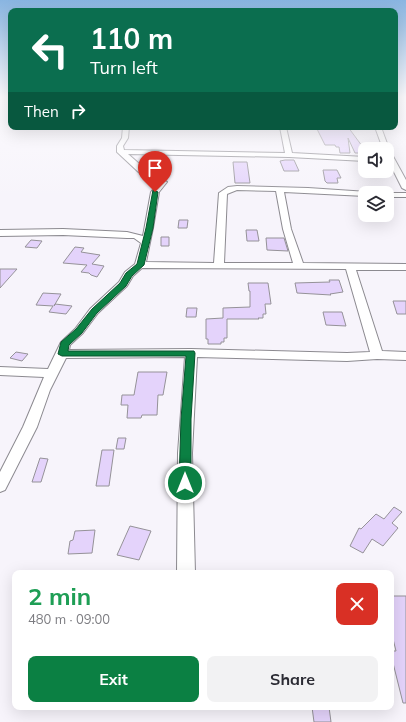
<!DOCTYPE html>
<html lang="en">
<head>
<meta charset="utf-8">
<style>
	body { margin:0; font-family:Mulish,sans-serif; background:#f2f2f3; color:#2b2b33; height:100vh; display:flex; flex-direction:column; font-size:15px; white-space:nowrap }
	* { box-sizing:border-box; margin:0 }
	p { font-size:13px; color:#7c7c81 }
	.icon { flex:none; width:22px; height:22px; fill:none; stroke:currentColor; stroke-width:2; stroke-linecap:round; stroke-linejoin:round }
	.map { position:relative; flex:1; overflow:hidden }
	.drawer { position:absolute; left:12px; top:570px; width:382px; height:140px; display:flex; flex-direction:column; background:#fff; border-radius:8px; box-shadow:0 4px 16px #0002 }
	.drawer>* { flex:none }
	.banner { position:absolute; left:8px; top:8px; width:390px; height:122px; border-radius:8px; box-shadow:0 4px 16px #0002; background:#0b6e4f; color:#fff; overflow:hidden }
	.controls { position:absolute; left:358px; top:142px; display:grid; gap:8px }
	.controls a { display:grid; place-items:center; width:36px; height:36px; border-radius:8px; background:#fff; box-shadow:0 4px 16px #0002; font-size:20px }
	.pin { position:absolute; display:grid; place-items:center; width:34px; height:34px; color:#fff; margin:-41px -17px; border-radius:50% 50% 50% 0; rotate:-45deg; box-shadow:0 0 4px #0007 }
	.pin .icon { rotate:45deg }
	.me { position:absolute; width:44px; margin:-22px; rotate:0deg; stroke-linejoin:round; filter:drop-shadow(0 0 3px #0008) }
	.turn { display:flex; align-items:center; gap:14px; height:84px; padding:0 16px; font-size:18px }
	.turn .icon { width:52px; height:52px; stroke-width:2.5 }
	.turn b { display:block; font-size:28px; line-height:34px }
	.then { display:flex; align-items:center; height:38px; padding:0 16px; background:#0003; gap:8px; font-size:15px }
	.round { display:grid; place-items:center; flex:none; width:42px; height:42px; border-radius:8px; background:#f2f2f3 }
	.overview { display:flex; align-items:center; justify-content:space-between; height:68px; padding:0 16px }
	h1 { font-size:24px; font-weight:700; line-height:30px; color:#1e9e55 }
	.button { display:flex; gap:8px; margin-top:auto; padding:8px 16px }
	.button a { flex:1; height:46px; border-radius:8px; background:#0b8043; color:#fff; font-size:16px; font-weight:700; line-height:46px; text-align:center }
	.button a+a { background:#f2f2f3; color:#2b2b33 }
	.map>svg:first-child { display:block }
	.building { fill:#e4d3fb; stroke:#959298 }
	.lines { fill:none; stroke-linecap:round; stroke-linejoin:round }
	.minor-casing { stroke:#8c8a90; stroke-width:2 }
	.minor { fill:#fff; fill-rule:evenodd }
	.route { fill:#0b8043; stroke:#07532c }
</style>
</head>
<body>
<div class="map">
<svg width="406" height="722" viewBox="0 0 406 722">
	<rect width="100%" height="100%" fill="#f7f4fb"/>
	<path class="building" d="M316 127H348L365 150V153H355L348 138 350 153H340L339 147H336L335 145H325Z
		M285 160H294L299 171H284L280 161Z
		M233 162H247L250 183H235Z
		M323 170H337L341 178H337L338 183H327L325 181Z
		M179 220H188L187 228H178Z
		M246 230H257L259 241H247Z
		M161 237H169V246H161Z
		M266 238H284L288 251 267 250Z
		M31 240 42 241 37 248 25 247Z
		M75 247 84 248 81 252 100 255 92 264 104 266 97 277 91 275 89 273 81 272 87 265 63 263Z
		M0 269H17L0 288Z
		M329 280H339L343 292 330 294 331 295 297 293 295 283 330 282Z
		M248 283H268L271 304H265L266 314H263V318H258L259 319H227V338H224V342H221V344H208V339H206V319L223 318V308L250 307V291H249Z
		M43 293 61 294 54 306 55 304 72 306 66 314 49 312 53 306 36 305Z
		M393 301H406V314H397Z
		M187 308H197L196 317H186Z
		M323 312H342L346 326 326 325Z
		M16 352 28 354 22 361 10 358Z
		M138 372H167L163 395H158L157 415H142L141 418H127L128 405H121L122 395H134Z
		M118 438H126L124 449H116Z
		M102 450H114L109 486H96Z
		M40 458 48 459 41 482H32Z
		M394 507 402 512 392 523 398 528 383 546 372 539 363 553 350 546 359 528 361 529 376 514 384 519Z
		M130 526 151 531 139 560 117 555Z
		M95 530 92 553 68 554 70 541 73 540 75 531Z
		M391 596H406V703H403L391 655V651H396L391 631Z
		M312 707H329L331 722H314Z"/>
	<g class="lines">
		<g class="minor-casing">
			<path id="minor" d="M123 127H129L128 138 123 146 124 150 285 153 280 127H286L292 153 365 157V161L289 157 128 154 152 175 167 182 159 192 153 228 146 262 214 263 219 193 228 187 237 186 308 188 368 192 365 193V196L284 192 291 229 303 263 406 264V270H356L382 351 406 352V360L377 359 347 361 197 357 192 453 195 573H177L178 453 185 357 66 358 50 390 37 427 5 490 0 492V472L23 427 44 377 0 375V367L48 369 61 342 75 329 90 309 119 282 125 272 135 264 141 243 134 238H127L63 235 0 236V230L63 229 127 232 143 236 151 192 158 183 146 179 117 152V146L122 138ZM237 190 276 191 283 229 293 263H224L227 194ZM142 268 346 269 370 352 347 353 191 349 69 350 70 345 83 333 98 313 127 286 133 276Z
				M375 127H381L389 149 406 180V190L402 188 387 158V149H383Z
				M385 193H406V197H387V193Z"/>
		</g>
		<use href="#minor" class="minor"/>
	</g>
	<linearGradient id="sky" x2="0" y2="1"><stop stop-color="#89b5e1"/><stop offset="0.49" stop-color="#fbfafd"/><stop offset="1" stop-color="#fbfafd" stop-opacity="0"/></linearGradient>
	<rect width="406" height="198" fill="url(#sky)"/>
	<path class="route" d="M153 190 158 192 153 228 144 265 132 276 126 286 97 313 82 333 69 345 68 351H194L195 353 191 419V483L189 486 185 488 181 486 179 483 181 419 186 356H62L58 354 61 342 76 329 92 309 120 283 126 273 137 264 146 228Z"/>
</svg>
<div class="controls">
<a><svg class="icon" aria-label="sound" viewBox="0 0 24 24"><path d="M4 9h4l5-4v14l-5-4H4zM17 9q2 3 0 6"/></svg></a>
<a><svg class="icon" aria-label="layers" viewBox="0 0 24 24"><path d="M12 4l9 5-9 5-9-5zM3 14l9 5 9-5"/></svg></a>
</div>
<div class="pin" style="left:155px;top:192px;background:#d93025"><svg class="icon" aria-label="arrive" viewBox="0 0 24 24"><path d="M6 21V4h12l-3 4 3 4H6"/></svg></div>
<svg class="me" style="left:185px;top:483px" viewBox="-20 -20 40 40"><circle r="17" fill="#0b8043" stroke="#fff" stroke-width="3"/><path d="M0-11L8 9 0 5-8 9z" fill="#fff"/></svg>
<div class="banner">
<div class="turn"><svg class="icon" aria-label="left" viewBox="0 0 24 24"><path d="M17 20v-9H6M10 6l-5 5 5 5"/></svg><div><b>110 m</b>Turn left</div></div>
<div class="then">Then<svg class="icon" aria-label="right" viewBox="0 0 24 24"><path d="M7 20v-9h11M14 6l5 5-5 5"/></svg></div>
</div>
<section class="drawer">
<div class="overview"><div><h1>2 min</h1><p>480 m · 09:00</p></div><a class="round" style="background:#d93025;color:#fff"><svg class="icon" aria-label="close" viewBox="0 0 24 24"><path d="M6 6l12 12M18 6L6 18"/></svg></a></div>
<div class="button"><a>Exit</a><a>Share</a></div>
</section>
</div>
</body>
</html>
